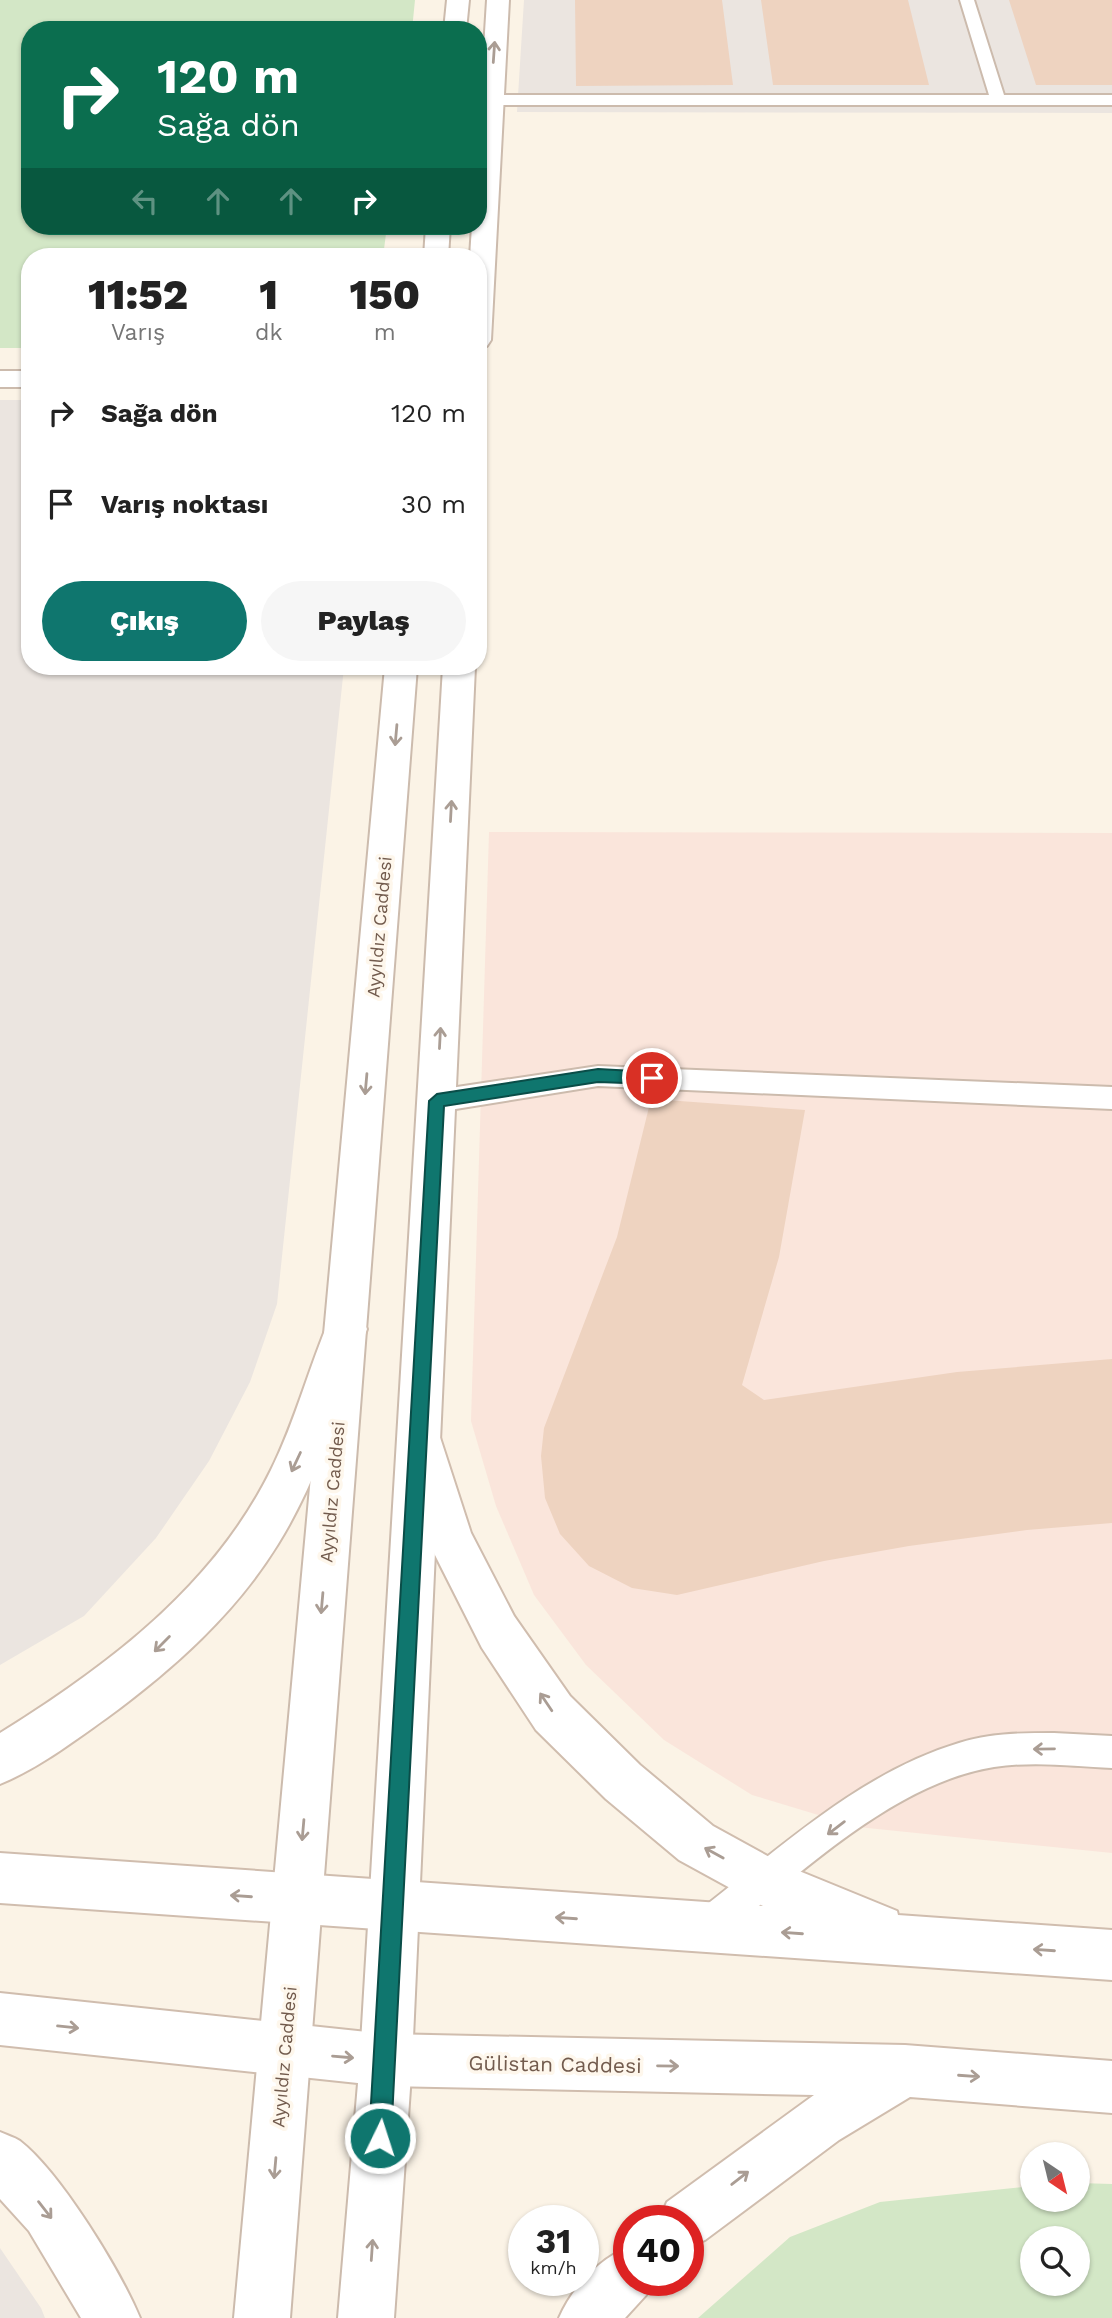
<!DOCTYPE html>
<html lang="tr">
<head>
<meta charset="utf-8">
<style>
	body { margin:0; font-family:"Work Sans",sans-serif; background:#f6f6f6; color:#222; height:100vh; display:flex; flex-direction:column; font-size:26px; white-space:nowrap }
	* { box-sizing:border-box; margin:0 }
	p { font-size:23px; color:#767676 }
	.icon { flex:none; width:38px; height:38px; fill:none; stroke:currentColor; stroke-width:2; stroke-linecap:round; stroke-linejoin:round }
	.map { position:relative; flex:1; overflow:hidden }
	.side { position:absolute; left:21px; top:248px; width:466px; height:427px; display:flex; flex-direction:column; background:#fff; border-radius:28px; box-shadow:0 2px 5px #0004 }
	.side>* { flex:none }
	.guide { position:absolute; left:21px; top:21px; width:466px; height:214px; border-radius:28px; box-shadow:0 2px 5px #0004; background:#0b6e4f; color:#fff; overflow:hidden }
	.needle { width:46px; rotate:145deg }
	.buttons { position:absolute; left:1020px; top:2142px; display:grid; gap:14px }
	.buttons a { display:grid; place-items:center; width:70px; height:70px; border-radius:50%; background:#fff; box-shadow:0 2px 5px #0004; font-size:35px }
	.speed { position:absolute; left:508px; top:2205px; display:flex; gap:14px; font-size:35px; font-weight:700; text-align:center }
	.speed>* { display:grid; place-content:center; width:91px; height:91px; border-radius:50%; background:#fff; box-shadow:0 2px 5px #0004; line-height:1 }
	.speed small { font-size:18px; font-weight:400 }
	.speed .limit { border:10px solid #d22; background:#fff; color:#111 }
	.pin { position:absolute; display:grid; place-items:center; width:60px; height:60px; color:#fff; margin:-30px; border:4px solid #fff; border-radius:50%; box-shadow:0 2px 7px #0007 }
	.me { position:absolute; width:77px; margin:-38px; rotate:4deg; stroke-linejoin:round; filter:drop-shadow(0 0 5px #0008) }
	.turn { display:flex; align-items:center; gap:24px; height:147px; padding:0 21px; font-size:32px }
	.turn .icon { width:91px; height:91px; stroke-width:2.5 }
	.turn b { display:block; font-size:49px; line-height:60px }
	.lanes { display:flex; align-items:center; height:66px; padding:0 21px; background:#0003; justify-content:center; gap:35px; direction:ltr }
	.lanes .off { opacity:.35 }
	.eta { display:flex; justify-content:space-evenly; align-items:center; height:119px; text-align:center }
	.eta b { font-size:42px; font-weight:800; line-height:49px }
	.cta { display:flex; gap:14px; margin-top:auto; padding:14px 21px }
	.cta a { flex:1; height:80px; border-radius:42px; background:#0f766e; color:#fff; font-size:28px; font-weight:800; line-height:80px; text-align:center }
	.cta a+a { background:#f6f6f6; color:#222 }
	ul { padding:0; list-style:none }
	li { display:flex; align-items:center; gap:21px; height:91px; padding:0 21px }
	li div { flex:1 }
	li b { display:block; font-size:26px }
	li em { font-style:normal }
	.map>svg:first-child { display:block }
	.commercial { fill:#fae5db }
	.industrial { fill:#ebe5e0 }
	.green { fill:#d3e7c6; fill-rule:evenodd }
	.building { fill:#eed3c0 }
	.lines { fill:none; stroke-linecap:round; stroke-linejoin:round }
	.service-casing { stroke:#ccbbad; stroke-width:4 }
	.minor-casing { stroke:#ccbbad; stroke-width:4 }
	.tertiary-casing { stroke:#ccbbad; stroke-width:4 }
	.secondary-casing { stroke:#d0bdae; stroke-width:4 }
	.service { fill:#fff; fill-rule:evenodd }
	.minor { fill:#fff; fill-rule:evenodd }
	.tertiary { fill:#fff; fill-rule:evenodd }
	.secondary { fill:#fff; fill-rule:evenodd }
	.oneway { stroke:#aa9d94 }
	.route { fill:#0f766e; stroke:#0a4d48; stroke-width:2 }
	.labels { text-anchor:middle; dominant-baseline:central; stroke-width:7; stroke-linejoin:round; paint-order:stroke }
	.street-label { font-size:18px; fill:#725b4d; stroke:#fef7ec }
	.near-street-label { font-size:21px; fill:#725b4d; stroke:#fef7ec }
</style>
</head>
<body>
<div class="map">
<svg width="1112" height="2318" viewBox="0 0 1112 2318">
	<rect width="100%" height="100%" fill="#fbf3e6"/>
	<path class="commercial" d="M489 832 1112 833V1853L858 1827 752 1795 664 1740 586 1665 534 1595 496 1506 471 1421Z"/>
	<path class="industrial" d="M524 0H1112V113L517 112Z
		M0 400H30V667H344L277 1304 250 1382 209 1461 156 1538 84 1616 0 1665Z
		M0 2248 41 2308 45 2318H0Z"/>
	<path class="green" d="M0 0H415L412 30H30V226H387L383 257H30V348H0Z
		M1078 2183 1112 2184V2318H698L790 2237 880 2202 1032 2186V2200H1078ZM1032 2238H1078V2284H1032Z"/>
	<path class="building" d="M575 0H722L733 85 576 86Z
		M761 0H908L929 85H773Z
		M1009 0H1112V85H1036Z
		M651 1099 805 1110 779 1257 742 1385 764 1400 957 1372 1112 1359V1523L1027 1530 909 1546 824 1561 677 1595 632 1588 589 1566 560 1534 545 1498 541 1456 544 1428 617 1237Z"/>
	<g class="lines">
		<g class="service-casing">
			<path id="service" d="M960 0H974L1004 95H1112V105H491L483 100 491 95H989Z
				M598 1066 1112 1087V1109L598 1086 437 1112 428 1109 424 1101 428 1093 437 1090Z
				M1054 1733 1112 1736V1768C1074 1766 1033 1761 994 1767 893 1783 799 1876 720 1937L708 1942 696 1937 691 1925 696 1913C777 1851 859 1773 959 1743 990 1733 1022 1733 1054 1733Z"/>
		</g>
		<g class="minor-casing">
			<path id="minor" d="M0 371H30V387H0Z"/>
		</g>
		<g class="tertiary-casing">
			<path id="tertiary" d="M447 0H469L466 30H444Z
				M487 0H509L491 340 487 346 478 348V257H470L472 226H478V145Z
				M426 226H450L448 257H424Z
				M385 667H417L290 2318H234Z
				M443 667H475L412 2060 394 2318H338L360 2060Z"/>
		</g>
		<g class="secondary-casing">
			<path id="secondary" d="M346 1310 361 1316 367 1329C341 1402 319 1478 278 1544 235 1614 173 1669 108 1717 74 1741 39 1768 0 1784V1733C108 1666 214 1586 271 1470 296 1420 309 1366 331 1316Z
				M420 1416 435 1422 471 1533 514 1616 570 1696 640 1765 713 1826 782 1864 897 1911 898 1915 1112 1930V1980L0 1903V1853L763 1906 679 1860 606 1799 536 1730 482 1648 435 1555 399 1436 405 1422Z
				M0 1993 386 2034 905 2045 1112 2061V2113L910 2097 839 2140 705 2240 688 2247V2221H659L667 2202 814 2095 386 2086 0 2045Z
				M0 2132C6 2135 14 2137 20 2141 60 2172 120 2270 140 2318H81L29 2231 0 2199Z
				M628 2247V2280H653L647 2294 625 2318H559C572 2288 598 2260 628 2247Z"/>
		</g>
		<use href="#service" class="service"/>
		<use href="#minor" class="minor"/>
		<use href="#tertiary" class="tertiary"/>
		<use href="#secondary" class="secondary"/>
	</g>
	<defs><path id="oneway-shaft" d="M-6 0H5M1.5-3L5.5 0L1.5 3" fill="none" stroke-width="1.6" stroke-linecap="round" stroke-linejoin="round" transform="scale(1.75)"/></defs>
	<g class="oneway">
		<use href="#oneway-shaft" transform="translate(494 52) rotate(-86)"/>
		<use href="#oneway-shaft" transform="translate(396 735) rotate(95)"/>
		<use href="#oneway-shaft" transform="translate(451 811) rotate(-87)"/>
		<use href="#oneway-shaft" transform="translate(440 1038) rotate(-87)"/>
		<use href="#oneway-shaft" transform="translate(366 1084) rotate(95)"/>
		<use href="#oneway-shaft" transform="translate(296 1462) rotate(115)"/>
		<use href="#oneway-shaft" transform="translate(322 1603) rotate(95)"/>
		<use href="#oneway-shaft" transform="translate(162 1644) rotate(135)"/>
		<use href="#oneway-shaft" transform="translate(546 1702) rotate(-124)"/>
		<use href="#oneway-shaft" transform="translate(1044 1749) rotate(179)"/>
		<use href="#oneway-shaft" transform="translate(836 1828) rotate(143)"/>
		<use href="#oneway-shaft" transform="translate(303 1830) rotate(95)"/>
		<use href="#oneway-shaft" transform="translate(714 1853) rotate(-151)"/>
		<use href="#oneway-shaft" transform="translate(241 1896) rotate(-176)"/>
		<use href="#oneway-shaft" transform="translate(566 1918) rotate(-176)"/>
		<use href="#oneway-shaft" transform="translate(792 1933) rotate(-176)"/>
		<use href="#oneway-shaft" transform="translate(1044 1950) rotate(-176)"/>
		<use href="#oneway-shaft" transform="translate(68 2027) rotate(6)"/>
		<use href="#oneway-shaft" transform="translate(343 2057) rotate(5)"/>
		<use href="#oneway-shaft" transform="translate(668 2066) rotate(1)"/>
		<use href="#oneway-shaft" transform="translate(969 2076) rotate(4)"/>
		<use href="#oneway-shaft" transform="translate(275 2168) rotate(95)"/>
		<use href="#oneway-shaft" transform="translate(740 2178) rotate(-38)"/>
		<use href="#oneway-shaft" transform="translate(45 2210) rotate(52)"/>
		<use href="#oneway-shaft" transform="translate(372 2250) rotate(-86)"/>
	</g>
	<path class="route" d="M598 1069 652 1072 660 1078 652 1084 598 1082 444 1106 391 2138 388 2145 380 2149 373 2145 369 2138 429 1101 437 1094Z"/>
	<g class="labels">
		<g class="street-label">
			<text transform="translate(379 927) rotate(-85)">Ayyıldız Caddesi</text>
			<text transform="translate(332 1492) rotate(-85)">Ayyıldız Caddesi</text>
			<text transform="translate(284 2057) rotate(-85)">Ayyıldız Caddesi</text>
		</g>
		<g class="near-street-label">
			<text transform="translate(555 2064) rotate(1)">Gülistan Caddesi</text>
		</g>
	</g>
</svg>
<div class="buttons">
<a><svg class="needle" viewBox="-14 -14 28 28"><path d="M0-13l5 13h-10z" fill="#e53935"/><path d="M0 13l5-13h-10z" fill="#767676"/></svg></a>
<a><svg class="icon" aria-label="search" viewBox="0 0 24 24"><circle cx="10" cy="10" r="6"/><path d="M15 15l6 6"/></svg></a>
</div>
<div class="speed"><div>31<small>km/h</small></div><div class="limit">40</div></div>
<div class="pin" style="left:652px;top:1078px;background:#d93025"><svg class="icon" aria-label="arrive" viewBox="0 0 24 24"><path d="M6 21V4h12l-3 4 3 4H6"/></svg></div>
<svg class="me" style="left:380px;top:2138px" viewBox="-20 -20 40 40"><circle r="17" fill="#0f766e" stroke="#fff" stroke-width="3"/><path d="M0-11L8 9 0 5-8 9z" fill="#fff"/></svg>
<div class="guide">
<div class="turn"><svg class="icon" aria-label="right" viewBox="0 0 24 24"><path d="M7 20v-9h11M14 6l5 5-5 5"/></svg><div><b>120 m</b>Sağa dön</div></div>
<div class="lanes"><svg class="icon off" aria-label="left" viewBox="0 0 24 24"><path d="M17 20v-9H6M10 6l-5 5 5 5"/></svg><svg class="icon off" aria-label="ahead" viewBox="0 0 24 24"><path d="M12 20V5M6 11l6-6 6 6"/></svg><svg class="icon off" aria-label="ahead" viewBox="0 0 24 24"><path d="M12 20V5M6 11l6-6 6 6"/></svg><svg class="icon" aria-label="right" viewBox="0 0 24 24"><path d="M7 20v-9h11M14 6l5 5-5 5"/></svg></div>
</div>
<section class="side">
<div class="eta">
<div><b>11:52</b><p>Varış</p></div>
<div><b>1</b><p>dk</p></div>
<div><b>150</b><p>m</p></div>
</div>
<ul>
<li><svg class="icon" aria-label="right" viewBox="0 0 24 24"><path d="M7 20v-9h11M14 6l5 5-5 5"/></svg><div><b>Sağa dön</b></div><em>120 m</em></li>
<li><svg class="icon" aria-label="arrive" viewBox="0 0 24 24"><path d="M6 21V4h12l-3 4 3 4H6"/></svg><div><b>Varış noktası</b></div><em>30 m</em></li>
</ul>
<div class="cta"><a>Çıkış</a><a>Paylaş</a></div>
</section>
</div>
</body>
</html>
